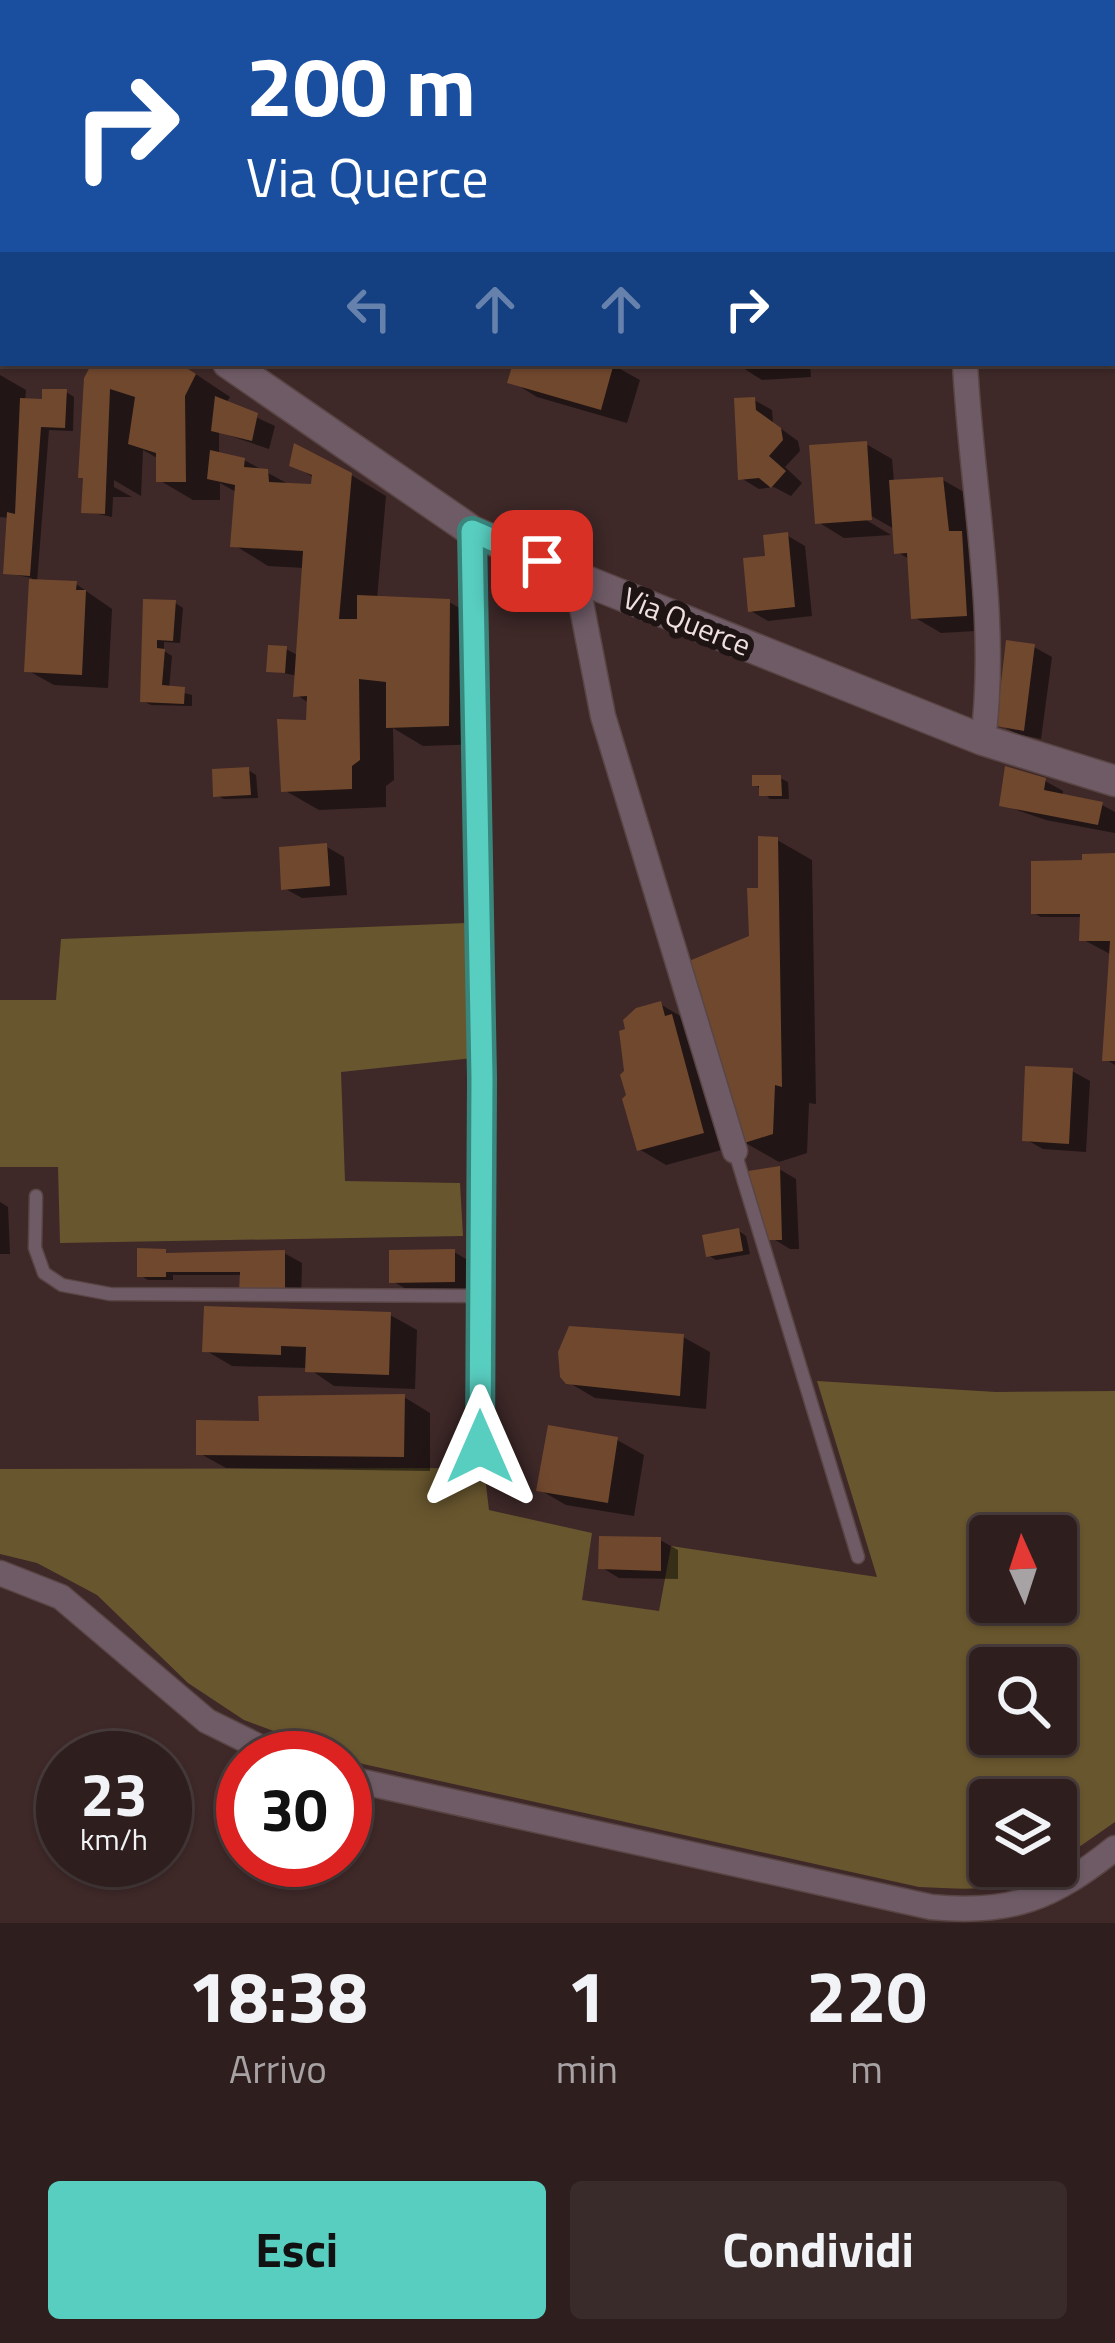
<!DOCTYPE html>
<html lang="it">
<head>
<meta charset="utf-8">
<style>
	body { margin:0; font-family:"Titillium Web",sans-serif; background:#3a2b2b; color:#f1f3f6; height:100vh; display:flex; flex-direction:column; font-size:45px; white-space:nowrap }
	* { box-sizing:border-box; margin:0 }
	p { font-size:39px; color:#a7a2a4 }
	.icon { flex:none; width:66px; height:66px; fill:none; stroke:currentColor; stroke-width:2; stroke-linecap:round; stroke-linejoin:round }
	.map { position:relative; height:1923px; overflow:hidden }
	.details { display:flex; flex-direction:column; background:#2e1e1e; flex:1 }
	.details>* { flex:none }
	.top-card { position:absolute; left:0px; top:0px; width:1116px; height:366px; box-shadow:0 3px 9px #0004,0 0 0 3px #493c3c; background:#1a4fa0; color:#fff; overflow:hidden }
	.needle { width:78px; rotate:357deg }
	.controls { position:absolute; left:969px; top:1515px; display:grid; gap:24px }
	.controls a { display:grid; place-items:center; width:108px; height:108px; border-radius:12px; background:#2e1e1e; box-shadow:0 3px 9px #0004,0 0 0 3px #493c3c; font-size:60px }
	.speed { position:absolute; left:36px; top:1731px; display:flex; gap:24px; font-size:60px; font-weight:700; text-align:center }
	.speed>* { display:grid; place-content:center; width:156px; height:156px; border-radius:50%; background:#2e1e1e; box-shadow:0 3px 9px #0004,0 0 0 3px #493c3c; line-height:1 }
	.speed small { font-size:30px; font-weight:400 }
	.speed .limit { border:18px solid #d22; background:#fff; color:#111 }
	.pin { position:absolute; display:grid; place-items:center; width:102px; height:102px; color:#fff; margin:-51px; border-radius:24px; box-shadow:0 6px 18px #0006 }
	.me { position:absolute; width:132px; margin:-66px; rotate:0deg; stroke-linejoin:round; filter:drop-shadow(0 0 9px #0008) }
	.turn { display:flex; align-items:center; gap:42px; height:252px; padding:0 48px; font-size:54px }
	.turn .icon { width:156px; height:156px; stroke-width:2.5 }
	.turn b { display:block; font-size:84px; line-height:102px }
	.lanes { display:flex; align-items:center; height:114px; padding:0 48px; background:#0003; justify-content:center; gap:60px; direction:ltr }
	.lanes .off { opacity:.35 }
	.eta { display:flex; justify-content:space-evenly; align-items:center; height:204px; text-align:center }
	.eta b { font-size:72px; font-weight:700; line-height:84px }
	.cta { display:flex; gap:24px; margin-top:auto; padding:24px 48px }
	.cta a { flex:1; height:138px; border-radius:12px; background:#58cec0; color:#111; font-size:48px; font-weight:700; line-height:138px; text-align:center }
	.cta a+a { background:#3a2b2b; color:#f1f3f6 }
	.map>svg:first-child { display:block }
	.green { fill:#68562e; fill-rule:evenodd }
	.shadow { fill:#0007 }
	.building { fill:#70482e }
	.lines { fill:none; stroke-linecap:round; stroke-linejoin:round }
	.service-casing { stroke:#5a4545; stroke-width:15 }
	.minor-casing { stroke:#5a4545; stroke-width:27 }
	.tertiary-casing { stroke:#5a4545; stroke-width:33 }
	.service { stroke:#6f5b66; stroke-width:12 }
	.minor { stroke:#6f5b66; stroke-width:24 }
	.tertiary { stroke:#6f5b66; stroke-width:30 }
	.route-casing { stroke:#39867d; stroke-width:30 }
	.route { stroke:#58cec0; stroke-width:21 }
	.labels { text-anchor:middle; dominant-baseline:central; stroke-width:12; stroke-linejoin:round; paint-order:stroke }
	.street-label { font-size:30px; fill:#f0e0e0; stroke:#1e1413 }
</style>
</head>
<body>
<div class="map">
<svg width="1115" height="1923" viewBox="0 0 1115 1923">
	<rect width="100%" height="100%" fill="#3e2828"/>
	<path class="green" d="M466 923 473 1058 341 1072 345 1181 460 1183 463 1236 60 1243 58 1167H0V1000H56L61 939Z
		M817 1381 996 1392 1115 1391V1822L1056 1863V1800H990V1866H1052C1012 1894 966 1889 919 1887L363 1764 244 1720 188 1683 97 1595 37 1563 0 1554V1469L484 1468 489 1510 592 1533 582 1600 659 1611 671 1546 877 1577ZM990 1536H1056V1602H990ZM990 1668H1056V1734H990Z"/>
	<path class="shadow" d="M1005 0H1049V3H1010Z
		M0 249 3 250 0 326Z
		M96 363H179L230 397 226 403 275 426 269 449 219 432V455L244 460 292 486 314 488 315 478 292 465 351 475 386 496 377 599 449 602 484 622 483 744 423 746 393 728 394 780 386 786V807L319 810 284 790 309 723V703L297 695 298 676 269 670 286 649 299 656 305 568 268 566 234 545 238 493 220 483V500H193L159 480V459L143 450 141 496 114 480V487L132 497H113L112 517 84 511Z
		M516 363 613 365 640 380 627 423 537 397 511 381Z
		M735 363H810L811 377 762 380Z
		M0 375 26 390 25 401 45 402 66 392 74 397 73 431 49 430 37 582 76 584 112 609 108 688 54 685 27 670 32 578 6 573 10 518 0 517Z
		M754 400 772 410 773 423 798 441 800 451 785 467 802 483 791 496 774 487 759 489 741 478Z
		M866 444 892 459 894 482 943 480 969 495 993 630 941 633 914 617 911 560 897 552 896 530 861 510 858 515 891 535 844 538 818 522Z
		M788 536 805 546 812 616 768 621 751 611Z
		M146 602 175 603 183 608 180 643 164 642V651L172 656 169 689 192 695V706L151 705 143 701Z
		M1034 647 1052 657 1041 739 1017 734 999 724Z
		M248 770 256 775 258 798 224 799 216 795Z
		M780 778 788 782 789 799H770L755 784Z
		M1045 781 1063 791 1062 797 1102 805 1115 812V833L1046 820 1002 805Z
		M777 840 812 860 816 1104 809 1103 807 1153 779 1162 744 1142 752 938 761 891Z
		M327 847 344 857 347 895 302 898 284 888Z
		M1115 856V1065L1105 1059 1112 955 1082 939 1083 917H1041L1034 913 1085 863Z
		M660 1004 687 1020 729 1148 666 1165 639 1149Z
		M1072 1071 1090 1081 1086 1152 1043 1149 1025 1139Z
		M779 1169 796 1179 799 1249H790L772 1238Z
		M0 1202 8 1207 10 1254H0Z
		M739 1231 746 1236 750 1254 716 1260 708 1255Z
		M165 1252 173 1256 284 1253 302 1263 301 1301 243 1275H173V1280H148L140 1275Z
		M454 1252 471 1262 472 1291H410L392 1281Z
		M390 1315 417 1330 415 1389 334 1386 308 1368 232 1366 205 1350Z
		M683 1337 710 1352 706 1409 595 1398 568 1382Z
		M404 1397 430 1413V1471L226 1468 199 1453Z
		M617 1440 644 1455 634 1516 566 1505 540 1490Z
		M660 1540 678 1550V1579L619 1578 601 1567Z"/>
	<path class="building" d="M92 363H179L196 374 185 396 186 482H156V453L128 444 135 397 110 389 105 514 81 513 83 478H78L84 378Z
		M513 363H614L601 410 507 383Z
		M42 389H67L65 428 41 427 30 576 3 574 7 512 15 514 20 398 42 399Z
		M215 396 258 413 252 441 211 431Z
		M755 397 756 410 781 428 783 440 769 456 786 471 771 488 759 478 738 480 734 398Z
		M867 441 872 520 815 524 809 445Z
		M294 443 352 473 339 619H357V595L450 599 449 726 386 728V682L359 679 360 760 352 766V789L281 792 277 719 306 720 307 696 293 697 303 551 230 547 235 485 207 479 210 450 245 458 244 467 268 469 269 482 311 484 312 475 289 466Z
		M943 477 949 531H962L967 616 911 619 907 553 894 554 889 480Z
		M788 532 795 607 748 612 743 558 765 556 763 535Z
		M29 579 77 581 76 590H86L82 675 24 672Z
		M143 599 176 600 173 641 157 640V648L165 649 162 685 185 687 184 704 140 702Z
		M1006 640 1035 644 1024 731 996 726Z
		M268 645 287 646 285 673 266 672Z
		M1005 766 1046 778 1044 790 1103 802 1098 825 999 806Z
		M249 767 251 795 213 797 212 769Z
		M752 775H781L782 796H759V786H752Z
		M758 836 778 837 782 1087 775 1085 773 1134 741 1144 689 961 749 936 747 888H758Z
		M327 843 330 886 281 890 279 847Z
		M1115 853V1061H1102L1110 941H1079L1080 914H1031V861L1082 860V854Z
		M661 1001 665 1016 672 1014 704 1133 637 1151 622 1099 626 1095 620 1075 624 1071 619 1031 625 1029 623 1020 636 1008Z
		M1025 1066 1073 1068 1069 1144 1022 1141Z
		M780 1166 782 1240H769L748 1171Z
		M739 1228 743 1251 706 1257 702 1235Z
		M137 1248 166 1249V1253L285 1250V1292H239L240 1272H166V1277H137Z
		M455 1249V1282L389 1283V1250Z
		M204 1306 391 1312 389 1375 305 1372 306 1347 281 1346V1355L202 1352Z
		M569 1326 684 1334 680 1396 566 1384 560 1377 558 1352Z
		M405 1394 404 1457 196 1455V1420L259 1421 258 1396Z
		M548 1425 618 1437 608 1503 536 1491Z
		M599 1536 661 1537V1571L598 1569Z"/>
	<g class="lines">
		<g class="service-casing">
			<path id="service" d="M735 1152 858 1557
				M36 1196 35 1248 44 1273 62 1285 110 1294 481 1296"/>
		</g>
		<g class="minor-casing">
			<path id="minor" d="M934 0V3
				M965 363C971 487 999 616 983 740
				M472 531 483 1078 480 1447
				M576 577 603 716 735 1151
				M0 1573 61 1597 207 1721 282 1758
				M345 1778 931 1907C1012 1915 1052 1898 1115 1848"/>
		</g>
		<g class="tertiary-casing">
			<path id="tertiary" d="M0 201 3 204
				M228 363 472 531 576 577 983 740 1115 781"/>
		</g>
		<use href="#service" class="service"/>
		<use href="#minor" class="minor"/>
		<use href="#tertiary" class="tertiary"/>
	</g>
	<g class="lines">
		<g class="route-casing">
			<path id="route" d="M480 1447 482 1078 472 531 542 561"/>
		</g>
		<use href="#route" class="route"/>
	</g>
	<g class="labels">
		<g class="street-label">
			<text transform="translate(687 621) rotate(22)">Via Querce</text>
		</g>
	</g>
</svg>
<div class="controls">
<a><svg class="needle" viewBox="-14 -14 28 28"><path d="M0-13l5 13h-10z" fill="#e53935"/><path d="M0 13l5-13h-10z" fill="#a7a2a4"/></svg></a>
<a><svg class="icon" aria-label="search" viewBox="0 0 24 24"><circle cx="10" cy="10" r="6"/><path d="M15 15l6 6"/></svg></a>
<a><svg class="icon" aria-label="layers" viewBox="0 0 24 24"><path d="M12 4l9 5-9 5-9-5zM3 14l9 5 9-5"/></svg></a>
</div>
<div class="speed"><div>23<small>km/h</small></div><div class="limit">30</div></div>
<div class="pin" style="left:542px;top:561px;background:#d93025"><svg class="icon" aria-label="arrive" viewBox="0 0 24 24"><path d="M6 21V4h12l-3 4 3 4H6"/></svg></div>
<svg class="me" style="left:480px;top:1447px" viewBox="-20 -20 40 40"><path d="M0-17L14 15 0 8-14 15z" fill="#58cec0" stroke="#fff" stroke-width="4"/></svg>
<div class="top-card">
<div class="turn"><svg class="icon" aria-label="right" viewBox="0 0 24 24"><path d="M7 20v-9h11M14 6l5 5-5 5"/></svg><div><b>200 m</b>Via Querce</div></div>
<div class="lanes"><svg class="icon off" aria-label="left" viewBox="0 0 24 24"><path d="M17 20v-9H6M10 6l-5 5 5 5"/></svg><svg class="icon off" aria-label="ahead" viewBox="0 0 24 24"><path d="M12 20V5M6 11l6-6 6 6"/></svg><svg class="icon off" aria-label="ahead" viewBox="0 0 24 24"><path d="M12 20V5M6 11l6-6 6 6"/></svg><svg class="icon" aria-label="right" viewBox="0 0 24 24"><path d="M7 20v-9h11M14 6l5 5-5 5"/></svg></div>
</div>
</div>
<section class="details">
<div class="eta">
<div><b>18:38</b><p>Arrivo</p></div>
<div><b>1</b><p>min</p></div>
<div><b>220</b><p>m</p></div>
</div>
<div class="cta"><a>Esci</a><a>Condividi</a></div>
</section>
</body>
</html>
